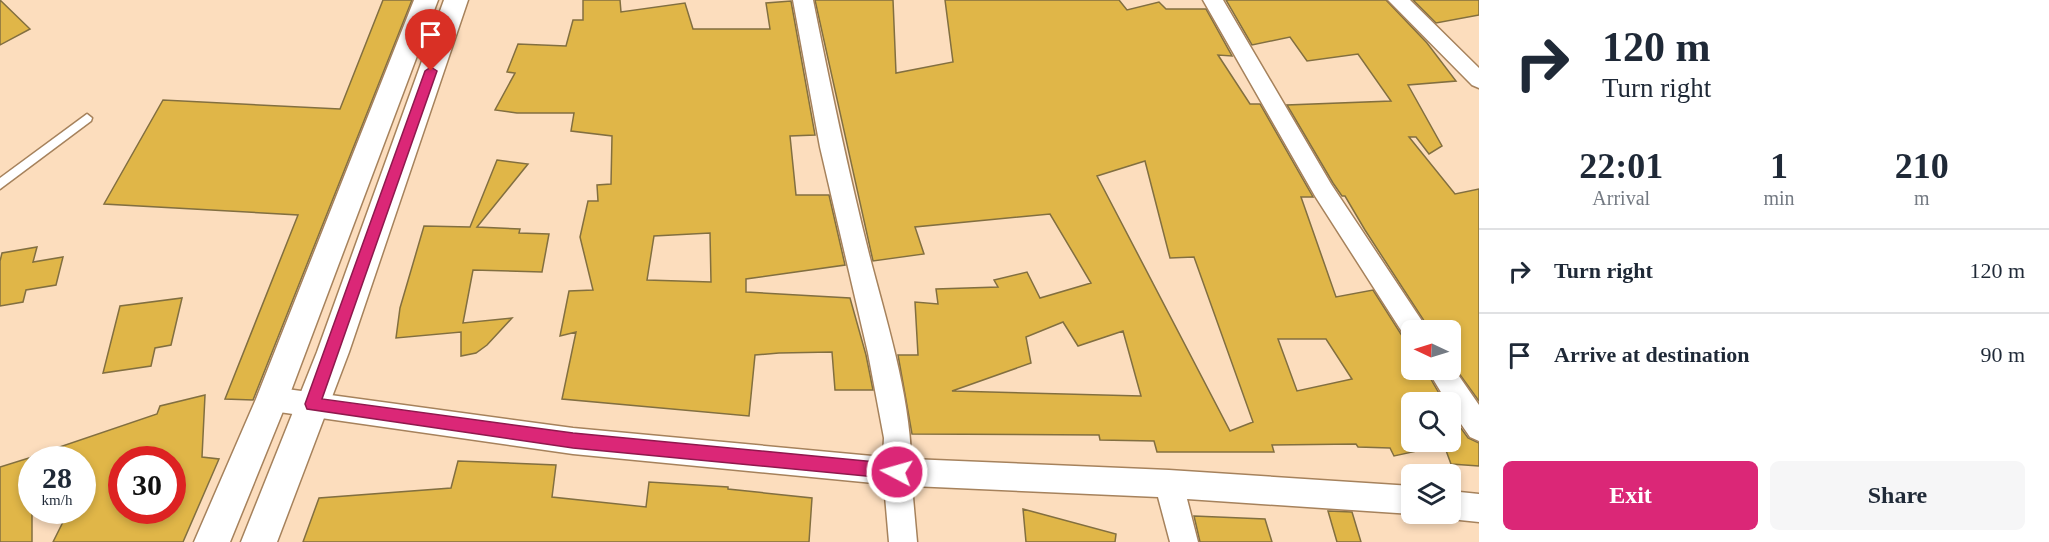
<!DOCTYPE html>
<html lang="en">
<head>
<meta charset="utf-8">
<style>
	body { margin:0; font-family:"Times New Roman",serif; background:#f6f6f7; color:#1f2937; height:100vh; display:flex; flex-direction:column; font-size:22px; white-space:nowrap }
	* { box-sizing:border-box; margin:0 }
	p { font-size:20px; color:#747a83 }
	.icon { flex:none; width:33px; height:33px; fill:none; stroke:currentColor; stroke-width:2; stroke-linecap:round; stroke-linejoin:round }
	.map { position:relative; flex:1; overflow:hidden }
	.panel { display:flex; flex-direction:column; background:#fff; width:570px }
	.panel>* { flex:none }
	.top-card { background:#fff; color:#1f2937; overflow:hidden }
	.needle { width:39px; rotate:274deg }
	.buttons { position:absolute; left:1401px; top:320px; display:grid; gap:12px }
	.buttons a { display:grid; place-items:center; width:60px; height:60px; border-radius:9px; background:#fff; box-shadow:0 3px 9px #0003; font-size:30px }
	.speed { position:absolute; left:18px; top:446px; display:flex; gap:12px; font-size:30px; font-weight:700; text-align:center }
	.speed>* { display:grid; place-content:center; width:78px; height:78px; border-radius:50%; background:#fff; box-shadow:0 3px 9px #0003; line-height:1 }
	.speed small { font-size:15px; font-weight:400 }
	.speed .limit { border:9px solid #d22; background:#fff; color:#111 }
	.pin { position:absolute; display:grid; place-items:center; width:51px; height:51px; color:#fff; margin:-62px -26px; border-radius:50% 50% 50% 0; rotate:-45deg; box-shadow:0 0 6px #0007 }
	.pin .icon { rotate:45deg }
	.me { position:absolute; width:66px; margin:-33px; rotate:276deg; stroke-linejoin:round; filter:drop-shadow(0 0 4px #0008) }
	.turn { display:flex; align-items:center; gap:21px; height:126px; padding:0 24px; font-size:27px }
	.turn .icon { width:78px; height:78px; stroke-width:2.5 }
	.turn b { display:block; font-size:42px; line-height:51px }
	.eta { display:flex; justify-content:space-evenly; align-items:center; height:102px; text-align:center }
	.eta b { font-size:36px; font-weight:700; line-height:42px }
	.primary-button { display:flex; gap:12px; margin-top:auto; padding:12px 24px }
	.primary-button a { flex:1; height:69px; border-radius:9px; background:#db2777; color:#fff; font-size:24px; font-weight:700; line-height:69px; text-align:center }
	.primary-button a+a { background:#f6f6f7; color:#1f2937 }
	ul { padding:0; list-style:none }
	li { display:flex; align-items:center; gap:18px; height:84px; padding:0 24px; border-top:2px solid #e0e1e3 }
	li div { flex:1 }
	li b { display:block; font-size:22px }
	li em { font-style:normal }
	main { display:flex; flex:1; min-height:0 }
	.map>svg:first-child { display:block }
	.building { fill:#e0b648; stroke:#826f40; stroke-width:1.5; fill-rule:evenodd }
	.lines { fill:none; stroke-linecap:round; stroke-linejoin:round }
	.service-casing { stroke:#a6825c; stroke-width:3 }
	.minor-casing { stroke:#a6825c; stroke-width:3 }
	.tertiary-casing { stroke:#a6825c; stroke-width:3 }
	.service { fill:#fff; fill-rule:evenodd }
	.minor { fill:#fff; fill-rule:evenodd }
	.tertiary { fill:#fff; fill-rule:evenodd }
	.route { fill:#db2777; stroke:#8e194d; stroke-width:1.5 }
</style>
</head>
<body>
<main>
<div class="map">
<svg width="1479" height="542" viewBox="0 0 1479 542">
	<rect width="100%" height="100%" fill="#fcddbd"/>
	<path class="building" d="M0 0 30 29 0 45Z
		M383 0H412L253 400 225 399 298 215 104 204 163 100 340 109Z
		M583 0H620L621 12 685 3 693 29H770L766 3 791 1 815 135 790 136 796 195H829L845 265 746 279V292L850 298 866 355 873 390H835L832 352 779 353 755 355 749 416 562 399 576 332 560 336 569 291 593 290 580 237 588 201H598L597 185 611 184 612 136 571 131 574 113H517L495 110 515 73 507 72 518 44 566 46 573 20H583ZM710 233 711 282 647 280 654 236Z
		M815 0H893L896 73 953 62 945 0H1119L1127 10 1159 2 1166 9H1206L1232 56 1218 55 1250 104H1260L1313 197H1301L1336 297 1373 290 1404 339 1412 342V369H1425L1444 402H1412V441H1450V413L1468 438 1479 443V466L1451 464 1444 445 1394 456 1390 448 1358 447 1356 444 1272 445 1274 452H1157L1154 441 1100 440 1099 435 912 434 898 355H918L915 302 938 304 936 289 998 287 994 280 1027 272 1040 298 1091 283 1050 214 915 227 924 254 873 261ZM1145 161 1170 258 1194 257 1253 422 1230 431 1097 176ZM1063 322 1078 346 1123 331 1141 396 952 391 1031 363 1026 337ZM1278 339H1326L1352 379 1297 391Z
		M1226 0H1386L1427 43 1456 81 1408 85 1442 146 1429 154 1416 137H1409L1455 194 1479 189V401L1450 361V330H1430L1365 230 1345 196H1342L1333 183 1287 105 1391 101 1358 54 1307 61 1290 37 1252 45Z
		M1413 0H1479V15L1436 23Z
		M497 160 528 164 477 227 520 229 519 233 549 234 542 272 473 270 463 323 512 318 487 345 476 353 461 356V332L396 338 400 308 424 226 470 227Z
		M37 247 33 262 63 257 56 285 26 290 23 302 0 306V261L2 253Z
		M182 298 171 345 155 348 151 366 103 373 120 306Z
		M205 395 202 457 219 459 183 542H53L69 510H82V459H37L36 455 157 414 160 406ZM122 459H172V510H122Z
		M32 457V542H0V467Z
		M458 461 556 465 552 497 646 507 649 482 728 487V489L812 498 809 542H303L319 498 451 488Z
		M1023 509 1116 534 1115 542H1026Z
		M1328 511 1352 512 1361 542H1337Z
		M1194 516 1265 519 1272 542H1200Z"/>
	<g class="lines">
		<g class="service-casing">
			<path id="service" d="M87 114 92 118 91 121 0 189V178Z"/>
		</g>
		<g class="minor-casing">
			<path id="minor" d="M793 0H813C830 85 848 170 869 254 885 316 910 395 911 459L1169 470 1412 486V513H1414L1412 514 1187 499 1198 542H1170L1158 497 912 486 917 542H889L884 484 573 454 272 411 263 408 259 399 263 390 272 387 573 428 883 457 884 438 868 353 820 147Z
				M1203 0H1223L1331 184 1428 330H1412V340L1406 338 1315 196Z
				M1388 0H1410L1479 68V88L1472 85Z
				M1450 363 1479 405V441L1470 437 1450 408V402H1447L1427 369H1450Z
				M1450 491 1479 494V522L1450 519 1440 515 1439 513H1450Z"/>
		</g>
		<g class="tertiary-casing">
			<path id="tertiary" d="M414 0H438L288 399 230 542H194L256 399Z
				M444 0H468L349 352 277 542H241L317 352Z"/>
		</g>
		<use href="#service" class="service"/>
		<use href="#minor" class="minor"/>
		<use href="#tertiary" class="tertiary"/>
	</g>
	<path class="route" d="M431 67 437 71 322 399 573 433 897 464 902 466 905 472 902 477 897 479 573 448 307 409 305 404 425 71Z"/>
</svg>
<div class="buttons">
<a><svg class="needle" viewBox="-14 -14 28 28"><path d="M0-13l5 13h-10z" fill="#e53935"/><path d="M0 13l5-13h-10z" fill="#747a83"/></svg></a>
<a><svg class="icon" aria-label="search" viewBox="0 0 24 24"><circle cx="10" cy="10" r="6"/><path d="M15 15l6 6"/></svg></a>
<a><svg class="icon" aria-label="layers" viewBox="0 0 24 24"><path d="M12 4l9 5-9 5-9-5zM3 14l9 5 9-5"/></svg></a>
</div>
<div class="speed"><div>28<small>km/h</small></div><div class="limit">30</div></div>
<div class="pin" style="left:431px;top:71px;background:#d93025"><svg class="icon" aria-label="arrive" viewBox="0 0 24 24"><path d="M6 21V4h12l-3 4 3 4H6"/></svg></div>
<svg class="me" style="left:897px;top:472px" viewBox="-20 -20 40 40"><circle r="17" fill="#db2777" stroke="#fff" stroke-width="3"/><path d="M0-11L8 9 0 5-8 9z" fill="#fff"/></svg>
</div>
<section class="panel">
<div class="top-card">
<div class="turn"><svg class="icon" aria-label="right" viewBox="0 0 24 24"><path d="M7 20v-9h11M14 6l5 5-5 5"/></svg><div><b>120 m</b>Turn right</div></div>
</div>
<div class="eta">
<div><b>22:01</b><p>Arrival</p></div>
<div><b>1</b><p>min</p></div>
<div><b>210</b><p>m</p></div>
</div>
<ul>
<li><svg class="icon" aria-label="right" viewBox="0 0 24 24"><path d="M7 20v-9h11M14 6l5 5-5 5"/></svg><div><b>Turn right</b></div><em>120 m</em></li>
<li><svg class="icon" aria-label="arrive" viewBox="0 0 24 24"><path d="M6 21V4h12l-3 4 3 4H6"/></svg><div><b>Arrive at destination</b></div><em>90 m</em></li>
</ul>
<div class="primary-button"><a>Exit</a><a>Share</a></div>
</section>
</main>
</body>
</html>
